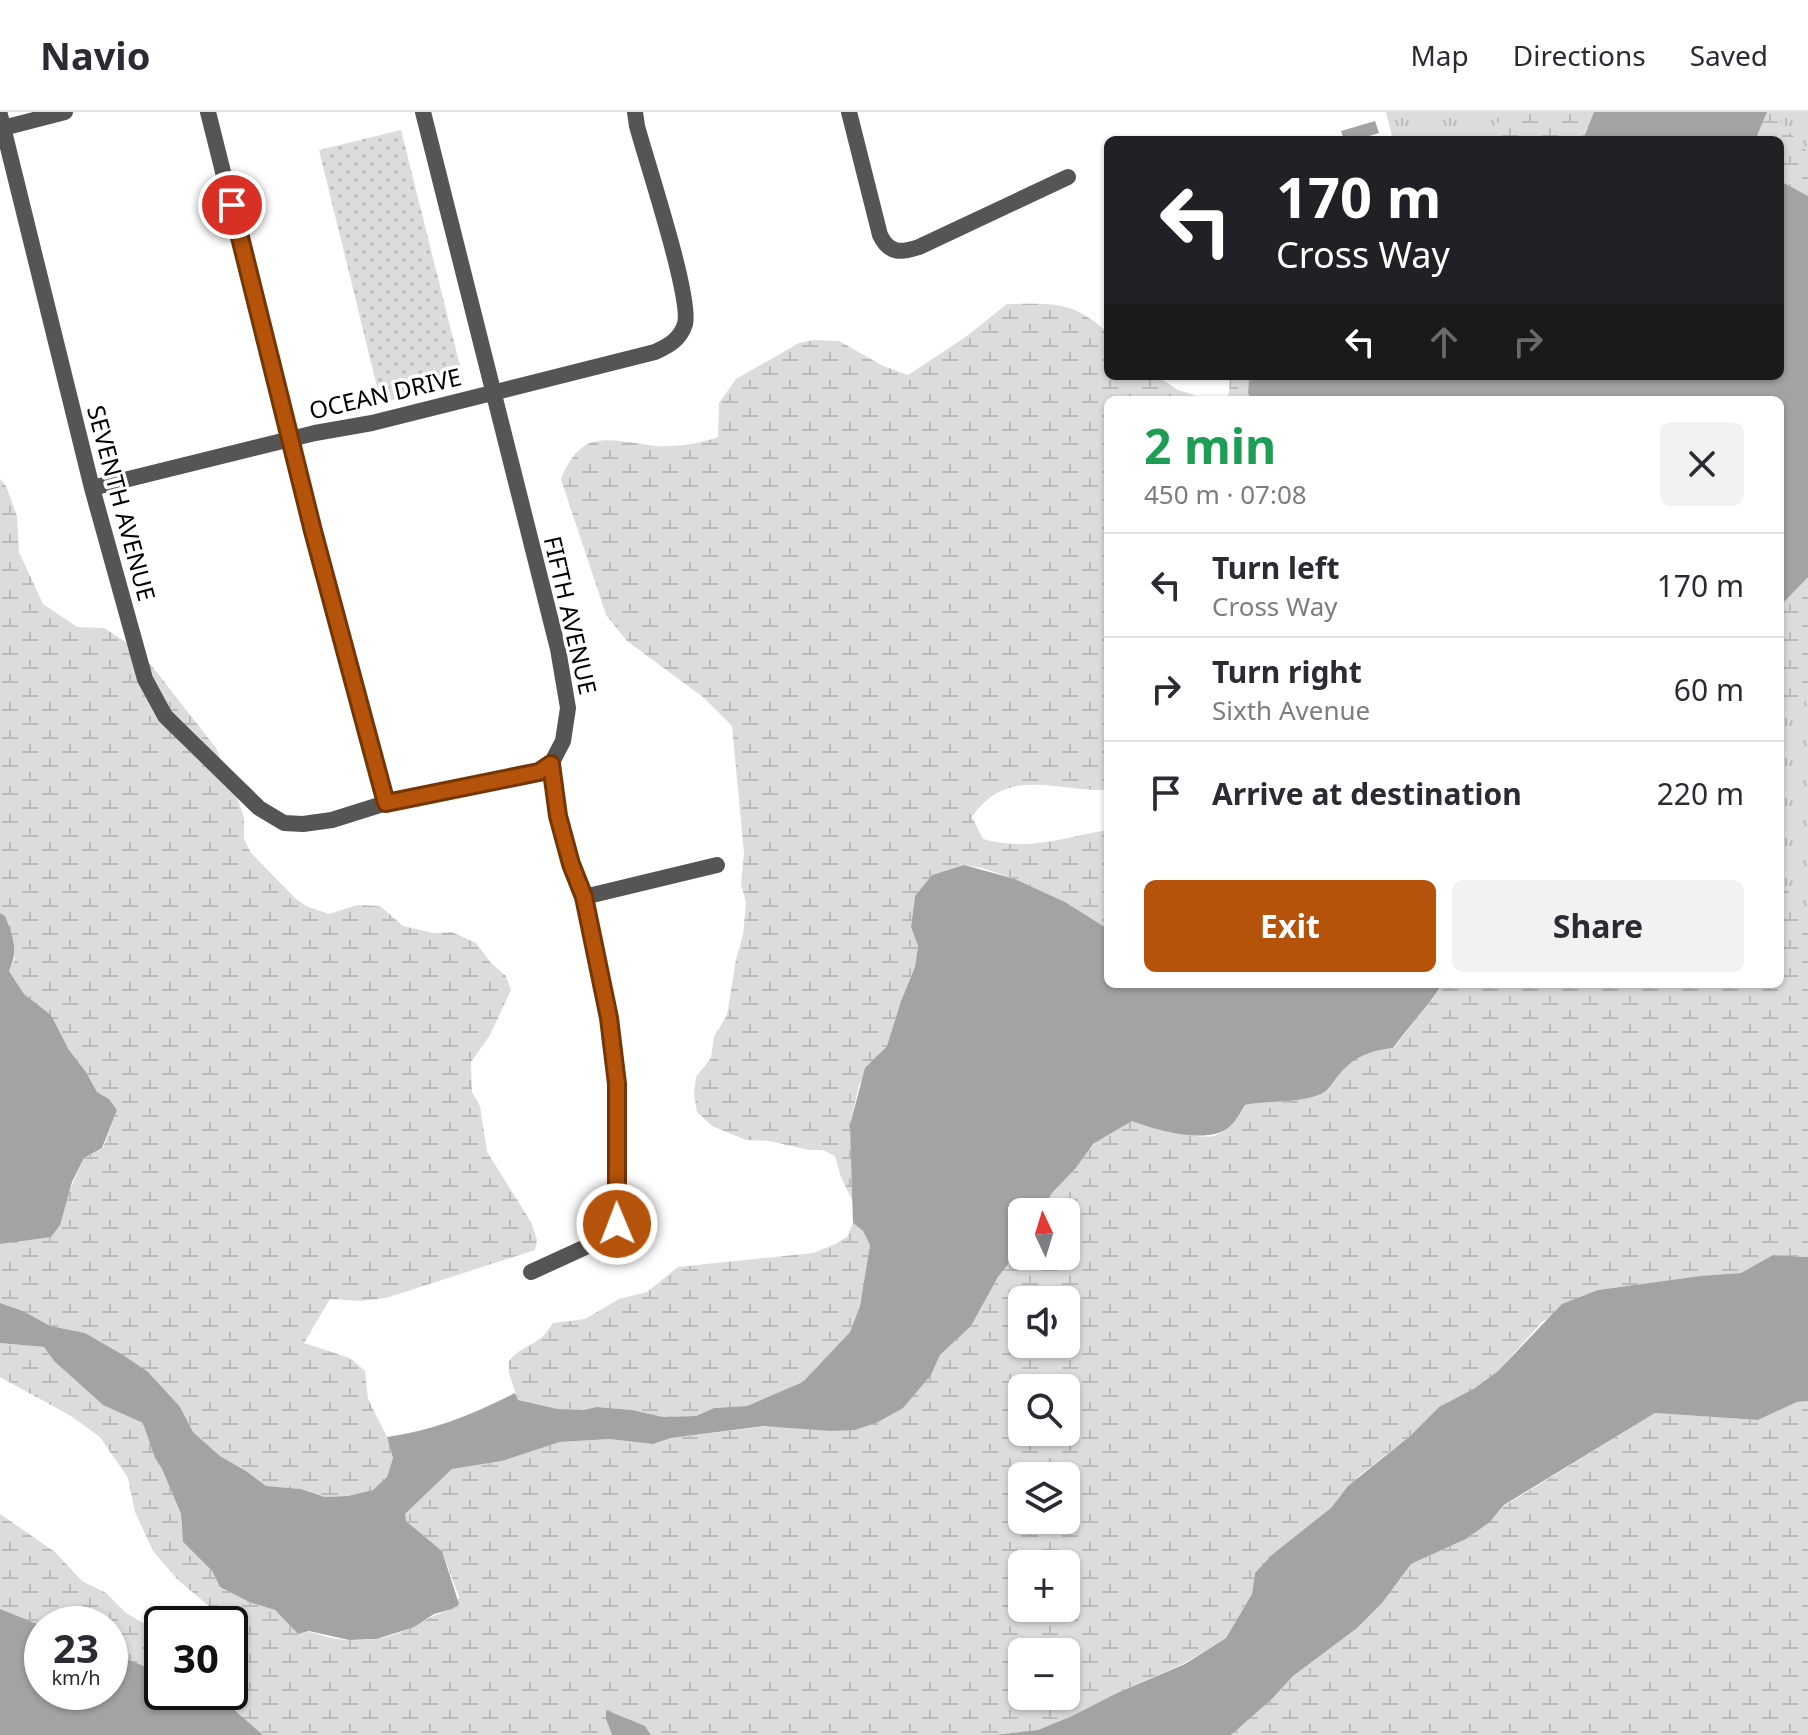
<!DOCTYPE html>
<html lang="en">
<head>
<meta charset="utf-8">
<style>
	body { margin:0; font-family:"Noto Sans",sans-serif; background:#f2f2f3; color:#2b2b33; height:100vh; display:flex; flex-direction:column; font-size:30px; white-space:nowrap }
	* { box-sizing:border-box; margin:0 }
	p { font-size:26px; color:#7c7c81 }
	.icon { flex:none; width:44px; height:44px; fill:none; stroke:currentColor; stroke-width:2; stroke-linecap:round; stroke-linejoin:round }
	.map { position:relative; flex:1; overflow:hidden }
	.side { position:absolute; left:1104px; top:284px; width:680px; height:592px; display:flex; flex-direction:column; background:#fff; border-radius:12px; box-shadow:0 2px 6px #0004 }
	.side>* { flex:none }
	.top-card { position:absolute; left:1104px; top:24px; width:680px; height:244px; border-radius:12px; box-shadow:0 2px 6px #0004; background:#202124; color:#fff; overflow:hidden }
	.needle { width:52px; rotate:356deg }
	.fabs { position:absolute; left:1008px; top:1086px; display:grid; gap:16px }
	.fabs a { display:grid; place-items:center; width:72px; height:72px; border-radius:12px; background:#fff; box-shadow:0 2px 6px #0004; font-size:40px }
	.speed { position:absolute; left:24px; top:1494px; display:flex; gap:16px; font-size:40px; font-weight:700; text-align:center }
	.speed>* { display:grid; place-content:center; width:104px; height:104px; border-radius:50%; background:#fff; box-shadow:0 2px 6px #0004; line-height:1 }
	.speed small { font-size:20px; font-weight:400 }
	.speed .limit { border:4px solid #111; border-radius:12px; background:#fff; color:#111 }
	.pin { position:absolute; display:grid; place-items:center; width:68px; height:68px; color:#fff; margin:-34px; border:4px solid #fff; border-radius:50%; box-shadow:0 2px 8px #0007 }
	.me { position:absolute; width:88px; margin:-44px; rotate:359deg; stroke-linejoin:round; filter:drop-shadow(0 0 6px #0008) }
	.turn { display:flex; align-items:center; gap:28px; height:168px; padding:0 40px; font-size:36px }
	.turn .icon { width:104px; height:104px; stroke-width:2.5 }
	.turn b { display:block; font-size:56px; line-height:68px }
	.lanes { display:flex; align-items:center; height:76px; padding:0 40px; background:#0003; justify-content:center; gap:40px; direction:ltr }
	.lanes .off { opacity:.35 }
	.round { display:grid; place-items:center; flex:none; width:84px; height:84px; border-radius:12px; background:#f2f2f3 }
	.head { display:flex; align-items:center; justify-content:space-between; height:136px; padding:0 40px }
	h1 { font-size:48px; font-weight:700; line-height:60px; color:#1e9e55 }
	.action { display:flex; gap:16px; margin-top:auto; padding:16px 40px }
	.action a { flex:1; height:92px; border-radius:12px; background:#b45309; color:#fff; font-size:32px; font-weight:700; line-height:92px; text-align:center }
	.action a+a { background:#f2f2f3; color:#2b2b33 }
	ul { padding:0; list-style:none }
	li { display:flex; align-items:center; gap:24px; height:104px; padding:0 40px; border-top:2px solid #e1e1e2 }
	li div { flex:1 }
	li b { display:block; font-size:30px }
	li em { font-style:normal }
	header { display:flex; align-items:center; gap:48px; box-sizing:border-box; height:112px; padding:0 40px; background:#fff; border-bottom:2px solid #e1e1e2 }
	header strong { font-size:38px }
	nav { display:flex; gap:44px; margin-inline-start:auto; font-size:28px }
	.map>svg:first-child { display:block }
	.grass { fill:url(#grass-tufts) }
	.wetland { fill:url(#wetland-marsh); fill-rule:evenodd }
	.park { fill:url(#park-dots) }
	.water { fill:#a3a3a3 }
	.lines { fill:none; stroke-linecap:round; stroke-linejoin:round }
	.street { stroke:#555; stroke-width:16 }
	.route-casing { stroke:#753606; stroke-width:20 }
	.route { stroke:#b45309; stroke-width:14 }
	.labels { text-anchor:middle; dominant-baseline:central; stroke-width:7; stroke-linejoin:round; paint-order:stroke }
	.street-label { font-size:24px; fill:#000; stroke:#fff }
</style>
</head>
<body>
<header>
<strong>Navio</strong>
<nav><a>Map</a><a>Directions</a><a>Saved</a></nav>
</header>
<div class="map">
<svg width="1808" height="1623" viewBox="0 0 1808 1623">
	<defs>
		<pattern id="grass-tufts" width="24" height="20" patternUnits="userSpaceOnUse" patternTransform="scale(2)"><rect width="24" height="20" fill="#dcdcdc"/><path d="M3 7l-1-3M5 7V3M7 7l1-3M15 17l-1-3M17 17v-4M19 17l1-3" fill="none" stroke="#bbb"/></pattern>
		<pattern id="wetland-marsh" width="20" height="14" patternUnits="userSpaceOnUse" patternTransform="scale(2)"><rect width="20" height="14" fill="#dcdcdc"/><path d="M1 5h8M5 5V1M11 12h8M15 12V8" fill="none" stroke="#bbb"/></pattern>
		<pattern id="park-dots" width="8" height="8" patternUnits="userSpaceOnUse" patternTransform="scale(2)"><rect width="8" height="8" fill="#dcdcdc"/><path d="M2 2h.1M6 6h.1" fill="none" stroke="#bbb" stroke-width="1.8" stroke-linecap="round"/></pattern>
	</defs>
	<rect width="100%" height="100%" fill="#fff"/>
	<path class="grass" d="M1386 0H1603L1593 28H1393Z
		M1764 0H1808V96L1780 84V28H1755Z
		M1808 433V880L1780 863V487Z"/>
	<path class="wetland" d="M1502 0H1594V3L1583 28H1469C1482 21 1500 16 1502 0Z
		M1767 0H1788L1780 9 1808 41V84L1780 69V28H1755Z
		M1007 192C1053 192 1072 188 1108 221V264H1157L1178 278 1209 288H1108V678C1057 680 1007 653 972 705L983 727C1027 740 1065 725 1108 718V817L1065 790 1015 767 982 756 964 753 932 763 915 784 911 815 918 834 915 855 901 889 887 934 881 939 859 973 850 1013 854 1092 841 1065 835 1044 823 1038H809L769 1029 746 1028 712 1014 697 1000 694 982 696 965 711 946 714 925 727 903 736 847 743 823 746 790 741 772 744 741 732 614 703 585 627 529 606 503 561 367C567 353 576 335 593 330 612 325 636 332 656 334 678 335 698 332 718 325L719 291 736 267 799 231 814 228 839 229 883 254 908 263 967 224Z
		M1230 264H1249L1248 281 1251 288H1226L1229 281Z
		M0 367 6 374 17 404 19 440 43 492 77 515 104 516 126 530 151 553 216 636 238 688 244 706V727L251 741 296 787 306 794 329 802 357 793 380 794 403 814 433 821 452 820 476 831 491 851 506 864 511 878 490 923 471 950 472 980 480 994 487 1040 531 1110 537 1128 535 1138 386 1186 361 1189 330 1187 304 1231 350 1246 365 1259 368 1287 387 1325 393 1346 387 1365 374 1378 348 1384 325 1385 301 1377 266 1374 246 1359 220 1344 193 1320 180 1295 85 1221 49 1214 23 1199 0 1191V1132L14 1130 66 1087 84 1046 103 1036 117 998 109 987 97 980 86 960 69 938 51 903 24 882 9 859 15 847 5 804 0 801Z
		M1808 465V585L1802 593 1780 607V494Z
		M1780 765 1797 794 1808 804V1145L1773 1143 1741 1161 1700 1164 1598 1178 1542 1210 1498 1259 1475 1276 1439 1295 1410 1324 1359 1364 1331 1396 1255 1461 1252 1482 1226 1526 1185 1551 1117 1581 1072 1604 1038 1618 995 1623H651L645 1614 606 1607 612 1623H165L110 1580V1512H42V1567L0 1623V1402L55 1440 82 1469 106 1481 126 1501 162 1522V1580H230V1530L237 1525 230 1512 178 1468 153 1439 135 1400 128 1366 100 1325 71 1304 0 1265V1231L44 1235 54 1249 103 1293 144 1311 155 1346 162 1357 181 1402 183 1430 212 1459 220 1475 249 1490 275 1498 298 1522C310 1518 315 1522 328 1525 343 1529 361 1529 377 1527 405 1522 426 1505 452 1497L459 1485 442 1439 405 1408V1402L452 1357 502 1349 560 1330 609 1327 653 1332 671 1326 776 1313 830 1319 931 1263 940 1243 971 1214 998 1165 1022 1135V1144H1066V1100H1041L1052 1081 1076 1056 1093 1032 1132 1009C1146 1014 1200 1028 1214 1024 1229 1019 1236 1005 1245 993 1270 988 1297 992 1321 982 1328 979 1333 970 1338 964 1354 944 1370 939 1394 936 1409 914 1429 895 1442 872H1780ZM1022 1188H1066V1232H1022ZM1022 1276H1066V1320H1022ZM1022 1364H1066V1408H1022ZM1022 1452H1066V1496H1022ZM1022 1540H1066V1584H1022Z
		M853 1111 863 1119 870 1133 860 1194 850 1220 804 1270 747 1294 714 1296 696 1304 663 1305 632 1298 597 1295 583 1298 558 1297 518 1288 509 1261V1249C525 1230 538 1236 553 1211L585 1207 619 1187 647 1180 678 1155 813 1141 835 1132 847 1125Z
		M1808 1289V1623H1231L1272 1587 1293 1564 1356 1517 1382 1490 1411 1452 1466 1427 1490 1410 1504 1394 1655 1301 1758 1308 1797 1290Z"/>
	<path class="park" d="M401 18 464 270 381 291 319 38Z"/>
	<path class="water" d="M1594 0H1767L1755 28H1583Z
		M1375 9 1379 21 1356 28H1344L1341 19Z
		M1780 69 1808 84V465L1780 494V288H1251L1248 281 1249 264H1780Z
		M964 753 1015 767 1065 790 1108 817V872H1442C1428 895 1409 914 1393 936 1370 939 1354 944 1338 964 1333 970 1328 979 1321 982 1297 992 1270 988 1245 993 1241 999 1236 1009 1230 1014 1210 1034 1156 1018 1132 1009L1093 1032 1076 1056 1052 1081 1041 1100H1022V1135L998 1165 971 1214 940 1243 931 1263 903 1296 878 1310 855 1318 830 1319 764 1314 671 1326 653 1332 609 1327 560 1330 502 1349 452 1357 405 1402 406 1409 442 1439 459 1492 452 1497 434 1502 414 1515 377 1527 349 1528 309 1519 298 1522 275 1498 249 1490 220 1475 212 1459 183 1430 181 1402 162 1357 155 1346 143 1311 103 1293 54 1249 44 1235 0 1231V1191L23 1199 50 1214 85 1221 123 1243 148 1260 180 1295 193 1320 220 1344 246 1359 266 1374 301 1377 325 1385 348 1384 373 1378 387 1365 393 1346 387 1325C433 1319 474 1302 515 1281L518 1288 558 1297 583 1298 597 1295 632 1298 663 1305 696 1304 714 1296 747 1294 803 1270 850 1220 860 1194 870 1133 863 1119 853 1111 850 1013 865 956 887 934 901 889 915 855 918 834 911 815 915 784 932 763Z
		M0 801 5 804C13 825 19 838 9 859L24 882 51 903 69 938 86 960 97 980 109 987 117 998 102 1036 84 1046 72 1070 60 1113 51 1125 0 1132Z
		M1773 1143 1808 1145V1289L1797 1290 1758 1308 1655 1301 1504 1393 1490 1410 1466 1427 1411 1452 1382 1491 1356 1517 1293 1564 1272 1587 1231 1623H995L1038 1618 1072 1604 1117 1581 1185 1552 1226 1526 1252 1482 1255 1461 1273 1442 1331 1396 1348 1374 1410 1324 1439 1295 1475 1276 1498 1259 1562 1192 1598 1178 1700 1164 1741 1161Z
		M0 1497 42 1514V1580H110V1541L162 1561V1580H209L217 1583 263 1623H0Z
		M606 1598 645 1614 651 1623H612L606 1607Z"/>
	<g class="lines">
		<path class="street" d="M208 0 313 419 386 691
			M423 0 558 537 568 596 563 629 551 652 558 704 571 752 584 785 609 906 617 972V1112L601 1128 531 1160
			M849 0 880 123C889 142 901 141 919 135L1068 65
			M0 3 92 376 145 567 165 604 259 696 284 711 303 712 332 708 386 691 539 660 551 652
			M3 16 65 0
			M92 376 315 321 372 311 655 240C668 234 680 228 685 212 692 186 646 48 637 14L635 0
			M584 785 717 753"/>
	</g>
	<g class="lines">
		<g class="route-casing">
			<path id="route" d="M232 93 313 419 386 691 539 660 551 652 558 704 571 752 584 785 609 906 617 972V1112"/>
		</g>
		<use href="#route" class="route"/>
	</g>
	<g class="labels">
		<g class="street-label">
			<text transform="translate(385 281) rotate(-13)">OCEAN DRIVE</text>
			<text transform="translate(122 391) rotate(75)">SEVENTH AVENUE</text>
			<text transform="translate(571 503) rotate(77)">FIFTH AVENUE</text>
		</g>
	</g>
</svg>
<div class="fabs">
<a><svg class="needle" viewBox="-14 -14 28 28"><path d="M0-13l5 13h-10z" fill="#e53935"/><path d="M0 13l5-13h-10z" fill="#7c7c81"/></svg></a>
<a><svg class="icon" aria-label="sound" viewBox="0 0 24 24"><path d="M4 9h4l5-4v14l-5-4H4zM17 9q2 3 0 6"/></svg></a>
<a><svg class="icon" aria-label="search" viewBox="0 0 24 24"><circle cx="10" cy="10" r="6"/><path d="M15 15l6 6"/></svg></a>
<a><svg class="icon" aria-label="layers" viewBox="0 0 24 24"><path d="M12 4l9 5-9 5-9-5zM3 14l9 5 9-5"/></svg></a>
<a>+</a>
<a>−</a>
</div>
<div class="speed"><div>23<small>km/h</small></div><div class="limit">30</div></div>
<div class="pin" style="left:232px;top:93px;background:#d93025"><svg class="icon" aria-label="arrive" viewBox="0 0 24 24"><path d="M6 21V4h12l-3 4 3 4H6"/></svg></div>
<svg class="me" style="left:617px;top:1112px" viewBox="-20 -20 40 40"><circle r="17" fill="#b45309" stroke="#fff" stroke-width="3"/><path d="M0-11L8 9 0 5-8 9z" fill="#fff"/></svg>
<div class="top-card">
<div class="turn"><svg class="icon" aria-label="left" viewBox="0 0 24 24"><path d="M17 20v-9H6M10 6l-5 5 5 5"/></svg><div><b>170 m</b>Cross Way</div></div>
<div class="lanes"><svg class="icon" aria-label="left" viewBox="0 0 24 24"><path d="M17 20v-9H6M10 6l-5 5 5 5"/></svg><svg class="icon off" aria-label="ahead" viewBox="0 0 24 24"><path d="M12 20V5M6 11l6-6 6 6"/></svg><svg class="icon off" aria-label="right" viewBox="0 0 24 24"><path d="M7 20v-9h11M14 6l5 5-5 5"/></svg></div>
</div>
<section class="side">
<div class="head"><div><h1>2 min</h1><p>450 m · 07:08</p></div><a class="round"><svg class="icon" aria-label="close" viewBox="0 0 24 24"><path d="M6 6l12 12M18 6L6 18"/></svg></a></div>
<ul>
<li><svg class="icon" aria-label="left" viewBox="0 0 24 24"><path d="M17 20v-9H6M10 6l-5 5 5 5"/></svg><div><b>Turn left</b><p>Cross Way</p></div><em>170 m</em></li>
<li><svg class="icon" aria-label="right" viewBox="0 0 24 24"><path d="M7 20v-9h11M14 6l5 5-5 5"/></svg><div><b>Turn right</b><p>Sixth Avenue</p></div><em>60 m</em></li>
<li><svg class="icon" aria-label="arrive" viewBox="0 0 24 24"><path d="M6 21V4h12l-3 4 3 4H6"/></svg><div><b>Arrive at destination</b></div><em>220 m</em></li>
</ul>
<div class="action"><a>Exit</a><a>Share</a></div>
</section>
</div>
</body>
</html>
